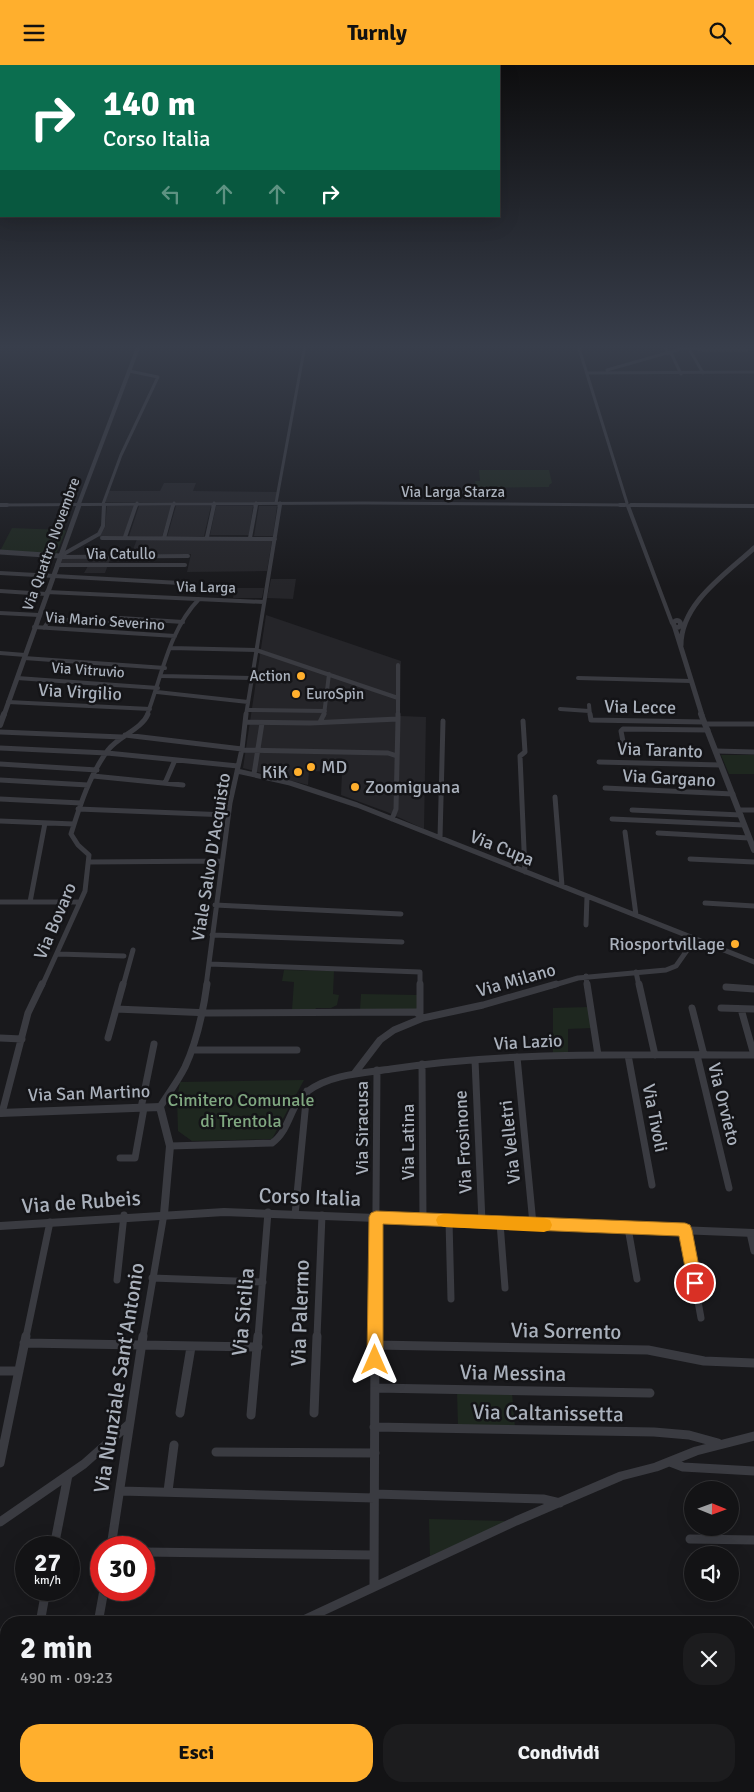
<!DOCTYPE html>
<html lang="it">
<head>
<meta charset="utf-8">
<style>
	body { margin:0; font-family:Signika,sans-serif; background:#1c1c1e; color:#f1f3f6; height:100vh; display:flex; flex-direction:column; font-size:19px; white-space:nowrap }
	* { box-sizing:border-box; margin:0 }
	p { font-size:16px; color:#9d9ea0 }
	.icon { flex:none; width:28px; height:28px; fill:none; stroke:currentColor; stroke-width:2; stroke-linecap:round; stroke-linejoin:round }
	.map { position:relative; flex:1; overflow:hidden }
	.sheet { position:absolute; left:0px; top:1551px; width:755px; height:176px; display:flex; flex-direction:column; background:#131315; border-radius:20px 20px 0 0; box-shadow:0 5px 20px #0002,0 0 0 1px #323234 }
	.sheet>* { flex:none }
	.hud { position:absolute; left:0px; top:0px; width:500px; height:152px; box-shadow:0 5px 20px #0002,0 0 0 1px #323234; background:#0b6e4f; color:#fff; overflow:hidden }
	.needle { width:32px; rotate:91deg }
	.controls { position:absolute; left:684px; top:1416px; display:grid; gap:10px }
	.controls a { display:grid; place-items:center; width:55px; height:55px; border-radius:50%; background:#131315; box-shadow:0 5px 20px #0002,0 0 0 1px #323234; font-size:25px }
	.speed { position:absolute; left:15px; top:1471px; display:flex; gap:10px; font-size:25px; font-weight:700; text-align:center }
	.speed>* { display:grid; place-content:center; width:65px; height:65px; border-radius:50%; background:#131315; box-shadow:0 5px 20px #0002,0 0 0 1px #323234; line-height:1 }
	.speed small { font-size:12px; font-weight:400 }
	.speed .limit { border:8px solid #d22; background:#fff; color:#111 }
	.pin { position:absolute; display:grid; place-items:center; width:42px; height:42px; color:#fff; margin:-21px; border:2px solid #fff; border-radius:50%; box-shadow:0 1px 5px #0007 }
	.me { position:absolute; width:55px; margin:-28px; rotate:0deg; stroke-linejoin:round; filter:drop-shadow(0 0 4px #0008) }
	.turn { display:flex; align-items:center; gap:18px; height:105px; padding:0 20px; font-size:22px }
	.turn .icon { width:65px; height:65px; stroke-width:2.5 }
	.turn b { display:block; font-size:35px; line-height:42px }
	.lanes { display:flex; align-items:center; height:48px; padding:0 20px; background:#0003; justify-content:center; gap:25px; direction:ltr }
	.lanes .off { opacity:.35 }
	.round { display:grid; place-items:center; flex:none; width:52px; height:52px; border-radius:20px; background:#1c1c1e }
	.summary { display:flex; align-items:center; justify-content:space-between; height:85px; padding:0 20px }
	h1 { font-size:30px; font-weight:700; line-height:38px }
	.action { display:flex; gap:10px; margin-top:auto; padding:10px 20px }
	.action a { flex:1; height:58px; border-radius:20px; background:#ffaf2d; color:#111; font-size:20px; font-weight:700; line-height:58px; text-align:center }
	.action a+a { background:#1c1c1e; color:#f1f3f6 }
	header { display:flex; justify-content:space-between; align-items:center; height:65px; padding:0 20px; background:#ffaf2d; color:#111; font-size:22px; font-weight:700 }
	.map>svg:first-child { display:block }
	.built { fill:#252529 }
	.green { fill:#1e271f }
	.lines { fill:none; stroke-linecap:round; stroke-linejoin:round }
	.minor-far4 { stroke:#3a3b41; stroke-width:3 }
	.minor-far3 { stroke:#3a3b41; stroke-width:4 }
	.minor-far2 { stroke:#3a3b41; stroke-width:5 }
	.minor-far1 { stroke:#3a3b41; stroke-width:7 }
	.minor { stroke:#3a3b41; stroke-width:9 }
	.tertiary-far3 { stroke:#3a3b41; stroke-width:4 }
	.tertiary-far2 { stroke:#3a3b41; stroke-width:5 }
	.tertiary-far1 { stroke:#3a3b41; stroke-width:6 }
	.tertiary { stroke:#3a3b41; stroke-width:8 }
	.trunk { fill:#5d6069; fill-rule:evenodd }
	.route { fill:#ffaf2d; stroke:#a6721d }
	.slow { fill:#f59e0b }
	.poi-dot { fill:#ffaf2d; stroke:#141417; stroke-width:2 }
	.labels { text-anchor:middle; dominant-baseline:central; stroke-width:5; stroke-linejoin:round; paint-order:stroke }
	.far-street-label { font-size:15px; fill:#aab1bc; stroke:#141417 }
	.far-poi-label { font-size:15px; fill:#aab1bc; stroke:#141417; text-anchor:end }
	.street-label { font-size:18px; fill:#aab1bc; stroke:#141417 }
	.poi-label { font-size:18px; fill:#aab1bc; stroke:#141417; text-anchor:start }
	.park-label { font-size:18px; fill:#80a881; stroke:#141417 }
	.near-street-label { font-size:21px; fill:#aab1bc; stroke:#141417 }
</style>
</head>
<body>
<header><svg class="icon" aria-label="menu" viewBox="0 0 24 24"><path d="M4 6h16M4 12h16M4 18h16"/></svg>Turnly<svg class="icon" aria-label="search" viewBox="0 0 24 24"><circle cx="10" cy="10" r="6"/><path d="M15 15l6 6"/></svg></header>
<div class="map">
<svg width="754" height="1727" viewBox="0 0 754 1727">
	<rect width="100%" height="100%" fill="#19191c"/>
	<path class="built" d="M164 418H196L193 426 277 427 275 437H104L108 426H160Z
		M107 441H135L124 471 99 472 105 462Z
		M139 441H171L162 472 129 471Z
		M176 441H211L204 471 167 472Z
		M216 441H253L249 470H210Z
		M259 441H277L273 471H254Z
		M137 474 272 476 267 506 187 507 191 489 131 490Z
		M111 492 105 508H84L88 501 58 500 61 493Z
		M271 514H296L293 534 267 533Z
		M235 523H264L262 533H233Z
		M266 550 401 596 400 651 426 652 424 764 387 747 341 730 342 707 309 706 308 720 243 703Z"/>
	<path class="green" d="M479 405H549L552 418 549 420V422L476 423 475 416H480Z
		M12 463 64 465 66 466 56 489 0 486Z
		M721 690H754V709H729Z
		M284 905 334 906 333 929 339 930 337 940 331 943H316L315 945H292L294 917 282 916Z
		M361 929 417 930V945H360Z
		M589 942 592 963 568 964V988H553V943Z
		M304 1015 272 1074 192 1076 178 1066 177 1033 180 1017Z
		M457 1327 512 1328 515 1362 458 1361Z
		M429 1454 504 1456 505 1459 430 1491Z"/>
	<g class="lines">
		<path class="minor-far4" d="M578 280 627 438
			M664 280 668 289
			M688 282 703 308
			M689 283 702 285H747
			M671 288 681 309
			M607 305 695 280
			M587 308 754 307
			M276 438 305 280
			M103 439 121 390 158 312 129 306
			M0 440 364 438 625 440
			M631 440 754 441
			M104 441V439
			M136 441 137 438
			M173 441 174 438
			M213 441 214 438
			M255 441 256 438
			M279 441 280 438"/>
		<path class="minor-far3" d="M0 440H7
			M620 440H625
			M631 440 754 441
			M628 441 672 558
			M125 472 136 440
			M207 472 214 440
			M102 473 275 474
			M164 473 173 440
			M250 473 256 440
			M60 491 99 469 103 461 104 440
			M60 492 188 491
			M57 500H185
			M0 508 180 518
			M0 526 46 529
			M47 527 264 537
			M0 548 39 550
			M34 562 175 571
			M44 563 49 555 55 554 113 558 120 553 183 557
			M171 583 256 585 398 633
			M0 588 25 590
			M24 593 165 603
			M398 600V650
			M162 611 251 613
			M17 613 158 623
			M578 613 691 616
			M157 627 248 637
			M8 637 150 644
			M589 640 590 650
			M560 644 589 646
			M247 645 325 646
			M147 650C162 611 169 565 199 534
			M246 650 280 440
			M324 650 329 609"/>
		<path class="minor-far2" d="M398 649V654
			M590 649 591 655 704 657
			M523 656 525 687 520 691 525 807
			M245 657 310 658 398 654 396 744 392 754
			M320 657 324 649
			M705 659H754
			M0 667 122 672
			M125 670 242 684
			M624 682 621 666 623 664 708 665
			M0 683 107 688 238 701
			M241 685 388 688 397 691
			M716 686 754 687
			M599 697 721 700
			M0 699 97 705
			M237 706 290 718 357 740 754 897
			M254 709 262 658
			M93 711 183 720
			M0 715 88 720
			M165 718 175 695
			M605 723 733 729
			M555 732 562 821
			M0 734 81 738
			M78 744 228 750
			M632 745 741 750
			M739 745H754
			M612 754 744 760
			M0 756 74 759
			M625 767 636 850
			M658 768 749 773
			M440 773 443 656
			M690 794 754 797
			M89 797 222 796
			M0 837H79
			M30 837 45 758
			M705 838 754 841
			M215 840 401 849
			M586 860 587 831
			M212 870 402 877
			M58 889 124 891
			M209 899 420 907V921
			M636 907 639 921
			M586 911 587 921
			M42 921 85 826 89 790 78 780 71 769C80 740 90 709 108 685 119 671 142 664 148 649
			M123 921 133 885
			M206 921 230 738 242 684 246 649
			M551 921 578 913 666 905 676 901 695 874"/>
		<path class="minor-far1" d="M420 919V948
			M587 919 598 990
			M639 919 655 990
			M726 922 754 924
			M692 943 704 990
			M721 943 754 944
			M116 944 210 948 416 947 423 953
			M741 944 754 990
			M0 973 22 974
			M108 973 123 919
			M192 985H297
			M628 990 652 1120
			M697 990 729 1123
			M517 992 533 1159
			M475 995 482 1157
			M422 999 423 1155
			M354 1009 380 975 394 965 423 953 483 940 556 919
			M160 1042C168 1029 178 1016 185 1002 197 976 203 948 207 919
			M141 1043 154 979
			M2 1048 28 948 42 919
			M170 1081 272 1078C290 1066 290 1038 308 1026 331 1009 364 1008 391 1004 511 986 633 990 754 990
			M120 1093H135L144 1043
			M295 1150 307 1026
			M449 1156 451 1234
			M500 1158 505 1223
			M628 1163 637 1214
			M685 1165 701 1253
			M750 1168 754 1186
			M152 1213 263 1217
			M117 1215 124 1150
			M26 1272 50 1157
			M143 1272 164 1149
			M258 1272 268 1147
			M317 1272 322 1150
			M375 1272 377 1005"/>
		<path class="minor" d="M24 1278 258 1282
			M375 1280 648 1285 704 1296 754 1298
			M0 1306H19
			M375 1323 650 1328
			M180 1348 191 1282
			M314 1348 317 1271
			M251 1350 258 1271
			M374 1362 654 1367 689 1370 718 1378
			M216 1387 375 1388
			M670 1397 683 1402 754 1406
			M0 1398 26 1271
			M121 1426 374 1433
			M168 1426 174 1380
			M374 1429 543 1434 560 1438
			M0 1457 84 1399 129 1359
			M690 1474 754 1475
			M54 1482 68 1410
			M111 1482 143 1271
			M144 1487 373 1490
			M374 1520 375 1271
			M40 1558 46 1525
			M98 1558 104 1525
			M297 1558 516 1456 621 1411 656 1402 696 1386 754 1371
			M0 1585 6 1584
			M66 1727 67 1721
			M188 1727 189 1721"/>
		<path class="tertiary-far3" d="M78 441 139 280"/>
		<path class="tertiary-far2" d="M0 487 60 491
			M673.5 559a3.5 3.5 0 1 1 7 0a3.5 3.5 0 1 1-7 0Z
			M674 560 702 650
			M681 580C681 538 726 509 754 483
			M4 650 79 440"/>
		<path class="tertiary-far1" d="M701 649 754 785
			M0 660 4 649"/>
		<path class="tertiary" d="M0 1048 160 1042 170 1081 164 1149
			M0 1161 224 1147 754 1168"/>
		<path class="trunk" d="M6 1681V1699L0 1702V1684Z
			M6 1699V1717L0 1720V1702Z
			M669 1721H692L695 1727H672Z
			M696 1721H719L722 1727H699Z"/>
	</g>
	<linearGradient id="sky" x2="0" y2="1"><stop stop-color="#0e0e0f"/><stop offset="0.54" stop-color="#383e4b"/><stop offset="1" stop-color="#383e4b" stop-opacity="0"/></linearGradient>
	<rect width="754" height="522" fill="url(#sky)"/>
	<path class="route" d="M376 1146 685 1158 690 1160 692 1165 702 1218 700 1223 695 1225 689 1223 679 1171 383 1159V1295L381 1300 375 1302 370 1300 367 1295 369 1152 371 1148Z"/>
	<path class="slow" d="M444 1149 544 1153 550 1155 552 1160 550 1165 544 1167 444 1162 438 1160 436 1155 438 1151Z"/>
	<g class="poi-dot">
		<circle cx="301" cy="611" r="5"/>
		<circle cx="296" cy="629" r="5"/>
		<circle cx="311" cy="702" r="5"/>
		<circle cx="298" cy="707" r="5"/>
		<circle cx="355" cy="722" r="5"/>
		<circle cx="735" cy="879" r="5"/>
	</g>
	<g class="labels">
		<g class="far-street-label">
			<text x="453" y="427">Via Larga Starza</text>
			<text transform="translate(51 479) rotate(-70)">Via Quattro Novembre</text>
			<text x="121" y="489">Via Catullo</text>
			<text transform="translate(206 522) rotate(1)">Via Larga</text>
			<text transform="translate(105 556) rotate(4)">Via Mario Severino</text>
			<text transform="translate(88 605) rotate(4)">Via Vitruvio</text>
		</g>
		<g class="far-poi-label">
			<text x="291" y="611">Action</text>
			<text x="306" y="629" text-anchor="start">EuroSpin</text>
		</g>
		<g class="street-label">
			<text transform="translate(80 627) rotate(3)">Via Virgilio</text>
			<text transform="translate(640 642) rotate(1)">Via Lecce</text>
			<text transform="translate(660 685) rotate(2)">Via Taranto</text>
			<text transform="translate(669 713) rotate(3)">Via Gargano</text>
			<text transform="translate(502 783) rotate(22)">Via Cupa</text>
			<text transform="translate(211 792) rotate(-81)">Viale Salvo D'Acquisto</text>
			<text transform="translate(55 856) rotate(-67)">Via Bovaro</text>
			<text transform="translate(516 915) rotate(-16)">Via Milano</text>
			<text transform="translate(528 977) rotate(-3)">Via Lazio</text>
			<text transform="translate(89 1028) rotate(-2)">Via San Martino</text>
			<text transform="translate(724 1039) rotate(76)">Via Orvieto</text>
			<text transform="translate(655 1053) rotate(79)">Via Tivoli</text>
			<text transform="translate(362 1063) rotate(-90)">Via Siracusa</text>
			<text transform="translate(408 1077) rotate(-90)">Via Latina</text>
			<text transform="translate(463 1077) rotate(-93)">Via Frosinone</text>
			<text transform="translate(510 1077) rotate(-96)">Via Velletri</text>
		</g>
		<g class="poi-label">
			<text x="321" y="702">MD</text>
			<text x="288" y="707" text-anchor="end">KiK</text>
			<text x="365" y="722">Zoomiguana</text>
			<text x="725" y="879" text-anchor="end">Riosportvillage</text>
		</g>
		<g class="park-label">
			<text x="241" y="1035">Cimitero Comunale<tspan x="241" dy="21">di Trentola</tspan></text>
		</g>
		<g class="near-street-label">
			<text transform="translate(310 1132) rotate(2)">Corso Italia</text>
			<text transform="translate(81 1137) rotate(-4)">Via de Rubeis</text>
			<text transform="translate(243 1247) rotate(-85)">Via Sicilia</text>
			<text transform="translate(300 1248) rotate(-88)">Via Palermo</text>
			<text transform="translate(566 1266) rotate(1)">Via Sorrento</text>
			<text transform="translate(513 1308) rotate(1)">Via Messina</text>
			<text transform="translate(119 1313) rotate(-81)">Via Nunziale Sant'Antonio</text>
			<text transform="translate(548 1348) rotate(1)">Via Caltanissetta</text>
		</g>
	</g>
</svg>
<div class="controls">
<a><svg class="needle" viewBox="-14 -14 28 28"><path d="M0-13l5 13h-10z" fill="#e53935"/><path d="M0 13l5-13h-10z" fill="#9d9ea0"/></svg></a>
<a><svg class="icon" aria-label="sound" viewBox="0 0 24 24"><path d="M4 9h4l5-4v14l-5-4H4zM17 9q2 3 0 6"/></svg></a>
</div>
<div class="speed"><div>27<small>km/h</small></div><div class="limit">30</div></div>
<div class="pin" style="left:695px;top:1218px;background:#d93025"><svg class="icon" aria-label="arrive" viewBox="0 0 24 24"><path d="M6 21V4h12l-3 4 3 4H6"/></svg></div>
<svg class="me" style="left:375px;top:1295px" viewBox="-20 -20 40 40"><path d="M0-17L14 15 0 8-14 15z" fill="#ffaf2d" stroke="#fff" stroke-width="4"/></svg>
<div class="hud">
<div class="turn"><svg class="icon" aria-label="right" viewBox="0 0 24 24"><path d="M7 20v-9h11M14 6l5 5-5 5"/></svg><div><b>140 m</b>Corso Italia</div></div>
<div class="lanes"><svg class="icon off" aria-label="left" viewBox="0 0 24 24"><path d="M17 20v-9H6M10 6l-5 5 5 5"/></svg><svg class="icon off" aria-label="ahead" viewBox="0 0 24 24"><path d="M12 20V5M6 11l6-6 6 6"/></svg><svg class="icon off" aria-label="ahead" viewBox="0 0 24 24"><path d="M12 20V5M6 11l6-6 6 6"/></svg><svg class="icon" aria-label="right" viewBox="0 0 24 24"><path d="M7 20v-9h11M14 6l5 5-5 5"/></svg></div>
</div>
<section class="sheet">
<div class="summary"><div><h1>2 min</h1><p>490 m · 09:23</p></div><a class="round"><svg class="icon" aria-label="close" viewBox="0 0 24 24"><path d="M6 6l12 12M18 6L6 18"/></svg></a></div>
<div class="action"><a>Esci</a><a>Condividi</a></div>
</section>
</div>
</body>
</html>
